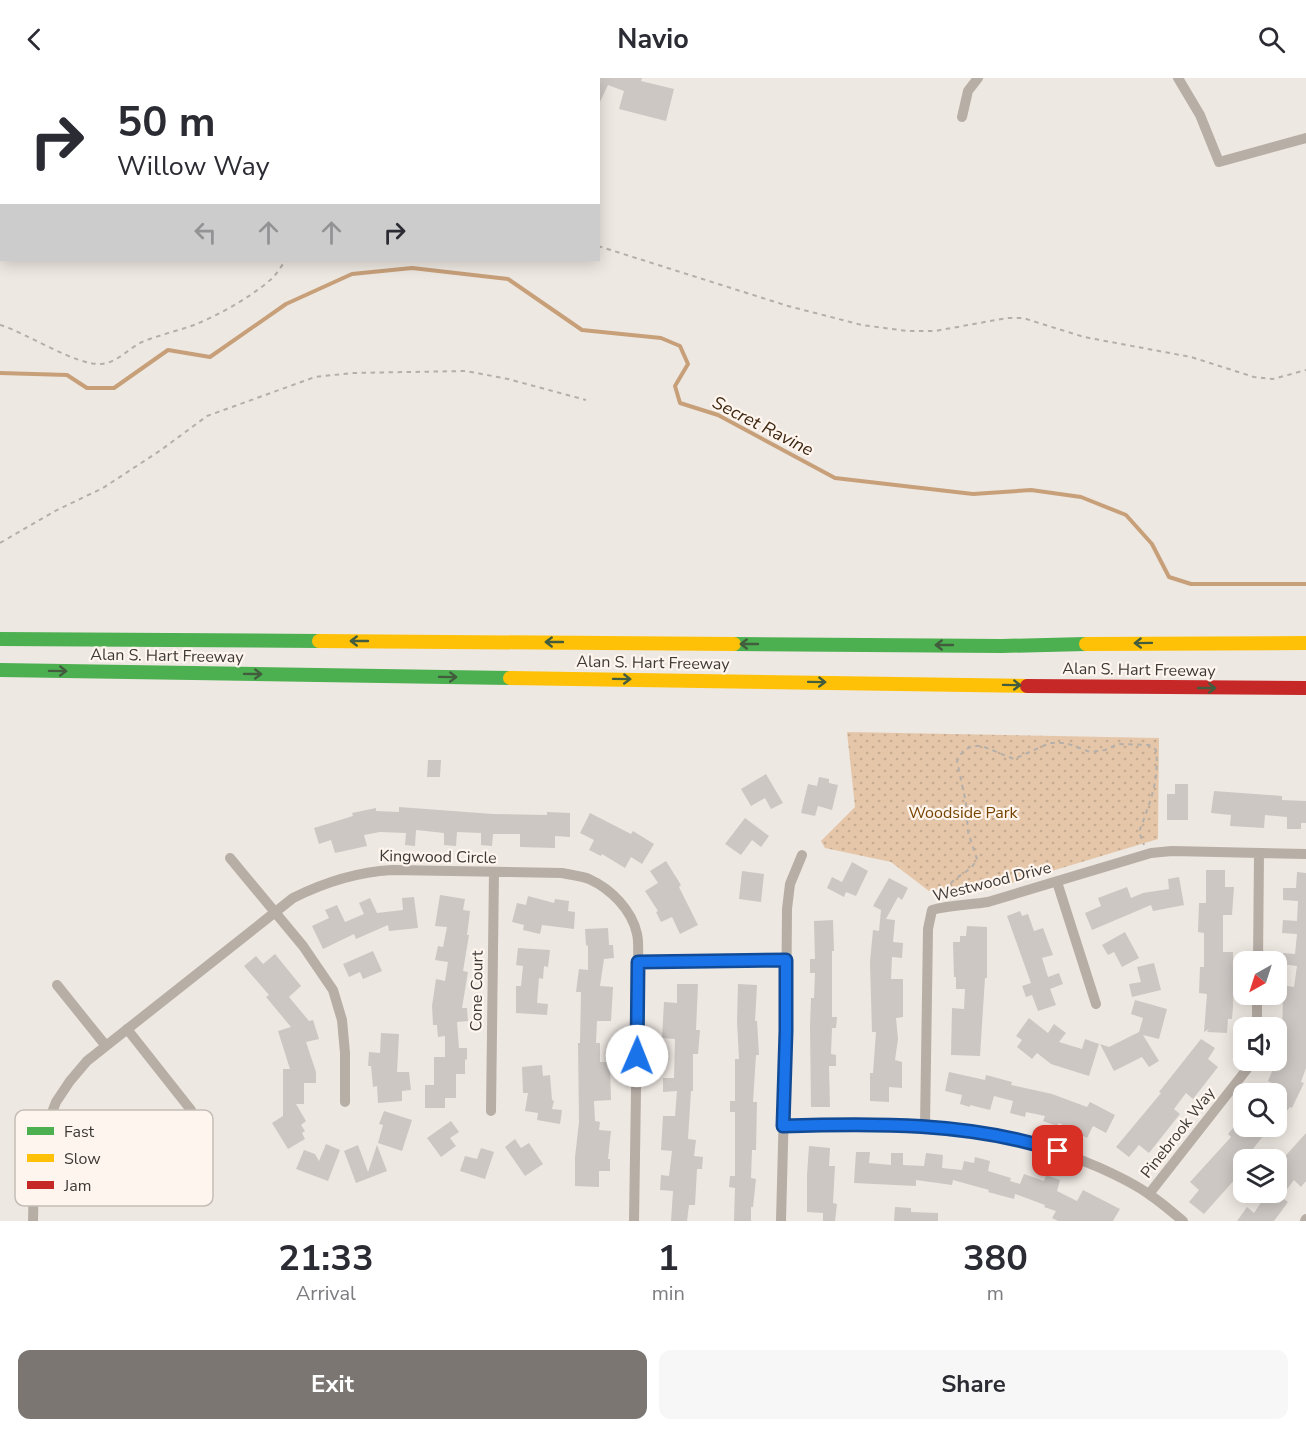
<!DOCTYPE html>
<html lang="en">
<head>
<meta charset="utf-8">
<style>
	body { margin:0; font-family:"Nunito Sans",sans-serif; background:#f7f7f7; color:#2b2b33; height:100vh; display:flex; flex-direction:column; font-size:22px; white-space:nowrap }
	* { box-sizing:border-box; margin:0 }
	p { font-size:20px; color:#7c7c81 }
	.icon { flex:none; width:33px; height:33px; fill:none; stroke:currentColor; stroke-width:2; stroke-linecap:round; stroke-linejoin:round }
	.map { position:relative; height:1143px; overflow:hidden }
	.details { display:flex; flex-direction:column; background:#fff; flex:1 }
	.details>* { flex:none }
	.top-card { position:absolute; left:0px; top:0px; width:600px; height:183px; box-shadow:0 3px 15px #0003; background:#fff; color:#2b2b33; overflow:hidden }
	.needle { width:39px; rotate:219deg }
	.fabs { position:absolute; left:1233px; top:873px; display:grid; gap:12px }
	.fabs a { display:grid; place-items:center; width:54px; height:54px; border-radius:12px; background:#fff; box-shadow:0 3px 15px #0003; font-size:30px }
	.pin { position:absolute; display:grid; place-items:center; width:51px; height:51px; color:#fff; margin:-26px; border-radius:12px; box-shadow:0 3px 9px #0006 }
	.me { position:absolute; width:66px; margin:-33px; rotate:1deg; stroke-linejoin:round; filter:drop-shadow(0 0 4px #0008) }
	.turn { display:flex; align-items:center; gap:21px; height:126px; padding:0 18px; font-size:27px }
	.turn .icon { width:78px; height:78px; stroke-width:2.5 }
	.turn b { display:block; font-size:42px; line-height:51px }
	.lanes { display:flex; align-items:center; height:57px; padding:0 18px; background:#0003; justify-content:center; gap:30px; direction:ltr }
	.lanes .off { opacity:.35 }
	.eta { display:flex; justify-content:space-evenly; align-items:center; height:102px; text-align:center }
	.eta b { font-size:36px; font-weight:700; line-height:42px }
	.button { display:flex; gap:12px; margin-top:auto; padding:12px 18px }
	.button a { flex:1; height:69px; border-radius:12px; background:#7b7672; color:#fff; font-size:24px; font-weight:700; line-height:69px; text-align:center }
	.button a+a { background:#f7f7f7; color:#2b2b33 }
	header { display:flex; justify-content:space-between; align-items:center; height:78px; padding:0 18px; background:#fff; font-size:27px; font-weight:700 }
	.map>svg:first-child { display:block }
	.park { fill:url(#park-dots) }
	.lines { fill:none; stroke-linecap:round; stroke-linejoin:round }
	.stream { stroke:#c7a07a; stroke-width:4 }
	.building { fill:#ccc7c3 }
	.path { stroke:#b5afaa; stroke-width:2; stroke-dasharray:4.5 4.5; stroke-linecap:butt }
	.street { stroke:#b7aea6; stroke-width:10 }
	.fast { stroke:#4caf50; stroke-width:14 }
	.slow { stroke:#ffc107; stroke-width:14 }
	.jam { stroke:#c62828; stroke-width:14 }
	.oneway { stroke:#425c3e }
	.route-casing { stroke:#114b97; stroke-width:15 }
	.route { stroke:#1a73e8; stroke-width:10 }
	.labels { text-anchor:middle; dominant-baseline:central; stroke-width:4.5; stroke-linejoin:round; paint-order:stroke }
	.street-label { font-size:16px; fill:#3d3936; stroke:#fef5ee }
	.park-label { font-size:16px; fill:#740; stroke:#fef5ee }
	.water-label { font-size:18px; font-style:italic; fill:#3e2710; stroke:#fef5ee }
	.key { fill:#fef5ee; stroke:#c4bdb7; stroke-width:1.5 }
	.key-label { font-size:16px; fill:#3d3936 }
</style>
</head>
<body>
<header><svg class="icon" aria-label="back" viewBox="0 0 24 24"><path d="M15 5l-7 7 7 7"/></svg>Navio<svg class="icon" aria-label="search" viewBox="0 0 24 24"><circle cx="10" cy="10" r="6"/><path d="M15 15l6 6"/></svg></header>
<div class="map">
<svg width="1306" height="1143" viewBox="0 0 1306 1143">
	<defs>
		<pattern id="park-dots" width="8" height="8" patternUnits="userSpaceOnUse" patternTransform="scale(1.5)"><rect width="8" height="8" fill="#e5c6a9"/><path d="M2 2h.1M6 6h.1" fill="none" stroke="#c5ab92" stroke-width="1.8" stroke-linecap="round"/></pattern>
	</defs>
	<rect width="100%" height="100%" fill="#eee8e2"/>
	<path class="park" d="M847 654 1159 660 1158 761 995 810 962 814 941 811 929 813 891 784 825 770 821 763 855 729Z"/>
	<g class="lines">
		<path class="stream" d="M0 295 67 297 87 310H114L168 272 210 279 286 226 352 196 412 190 508 201 582 252 661 260 680 268 688 286 675 308 680 325 718 337 835 400 973 416 1031 412 1081 419 1126 437 1152 466 1169 499 1191 506H1306"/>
	</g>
	<path class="building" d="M592 0H642L641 3 674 11 666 43 619 31 624 13 608 7 598 28V2Z
		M428 682H441L440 699H427Z
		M766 696 783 725 771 731 765 720 751 728 741 711Z
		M819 699 829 701V705L838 707 832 732 818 728 815 738 801 735 808 706 817 708Z
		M1175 706H1188V742H1167V716H1175Z
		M1214 713 1282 718V722L1306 723V745H1301V751H1287V739L1265 737 1264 750 1230 748 1231 737 1211 735Z
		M399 729 493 736 547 737V734L570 735V759L555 758V770L520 769V756H493L492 768 481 767V755L457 754 456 768 444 767V755L416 752 415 768 405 767 406 755 380 754 364 757 367 768 335 775 331 762 319 766 314 750 353 738 352 735 376 730V733L399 734Z
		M590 735 631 756 633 753 654 766 642 786 631 779 625 790 602 776 601 778 589 772 594 762 580 755Z
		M745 740 769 758 761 769 752 762 741 777 725 766Z
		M666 783 681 807 679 809 698 847 680 856 672 839 661 844 656 834 658 833 645 813 658 805 650 793Z
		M852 784 868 793 856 818 846 814 844 819 827 810 832 799 842 804Z
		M1206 792H1225V809H1234L1232 837H1223V874H1233V929L1232 941H1228L1227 955 1207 954 1209 951 1204 954 1207 916 1199 915 1200 889H1204V855L1198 854 1199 825H1206Z
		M742 793 764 796 761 824 739 821Z
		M1297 794 1306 795V990L1301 1004 1304 1005 1292 1030 1290 1029 1276 1047V1016L1273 1015 1276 1007 1268 1003 1276 984H1275L1282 961 1283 919H1281L1282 907 1294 909 1297 888 1282 886 1283 875 1295 876 1297 856 1282 855 1283 842 1297 843 1298 823 1283 822V810H1296Z
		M1179 799 1184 827 1153 833 1151 827 1092 852 1085 835 1101 828 1098 820 1127 809 1131 820 1143 815 1169 811 1168 801Z
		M889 800 908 810 902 822 898 819 886 841 895 842 893 864 903 865 902 880 892 879 891 901H903V939L896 940 898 961 895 982 902 984V1010L889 1009V1024L870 1023V995H873L876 954H872L870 884 873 852 879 853 881 832 873 828Z
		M440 817 465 821 463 832 470 833 467 857H469L463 893 468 894 462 930H467L468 943 457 944 459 970H467V982L465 981V996H456V1020H445V1030H425V1007H434V979H445V958L438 959 437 947H433L432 928 436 901 445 903 448 884 435 882 438 868 443 869 447 849 435 848Z
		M528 818 554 825 555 821 569 823 568 833 575 834 574 851 542 847 540 856 523 852 524 847 512 844 517 825 526 827Z
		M414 819 418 850 389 853 388 847 356 861 354 856 323 871 312 848 329 840 325 832 337 827 345 844 364 836 359 825 370 820 377 835 403 832 402 820Z
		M1020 833 1022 838 1028 836 1034 853 1043 850 1053 877 1042 880 1048 899 1059 895 1063 906 1050 911 1056 927 1038 933 1032 917 1026 919 1022 908 1031 905 1007 838Z
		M833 842 834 873H832V939H837L836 950H832L831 976 836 977V988H829L830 1029H811L810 949 811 920H814L815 895H810V881H815L814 843Z
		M967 848 987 849V900H985L980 978 951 977 952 930 964 931 965 911H956V899H954L953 864H960V858H966Z
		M608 850 609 867H613L614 880 604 881 600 908 613 909 611 943H597L596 965H600V984H610L611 1022 594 1023 595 1043 600 1044 599 1052 611 1053 608 1081H610V1093H599V1109L575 1108V1079L579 1044 578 965H580L581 914H576L579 891 588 892V868L586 867 585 851Z
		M1125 854 1139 880 1122 889 1114 874 1108 877 1102 867Z
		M518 870 550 872 548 889 544 888 543 901 539 900 537 925 548 926 547 937 516 935V908H521L523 888 516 887Z
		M373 873 382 893 363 901 360 894 349 899 343 886Z
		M275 876 301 908 289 919 309 943 313 942 319 961 306 964 316 994V1005H304V1026H296L306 1043 301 1047 305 1053 302 1055 305 1061 288 1071 272 1045 283 1038V991H290L278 953 291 949 266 919 269 917 244 888 256 878 263 886Z
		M1154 885 1161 912 1132 919 1129 906 1141 904 1137 889Z
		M677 906H698L696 952H700L698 976H693V1013H691L688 1061 696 1062 694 1078 703 1079 702 1091H697L695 1127H689L687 1143H671L673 1113 660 1112 661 1097 669 1098 672 1073 661 1072 663 1038H675L677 1013 663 1014V1000H674L675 961 662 960 664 924 677 925Z
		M738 906 757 907 755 943H757L759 977H756L753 1024H757L756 1072H752L751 1100 756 1101 753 1129H751V1143H734L735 1110 729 1109 730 1098H735V1034H730V1023H735V981H739L737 944Z
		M1135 922 1167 931 1159 961 1143 957 1159 983 1149 989 1142 979 1114 993 1100 966 1109 969 1139 954 1143 940 1131 936Z
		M1029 940 1048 955 1054 946 1066 955 1059 964 1082 971 1085 961 1099 966 1089 998 1051 986 1037 975 1032 981 1017 969 1022 962 1016 958Z
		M381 955 399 956 397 994H409L411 1012 402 1013V1023L378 1025 377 1008 373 1009 371 988H368L369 974 380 975Z
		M1201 961 1215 970 1208 981 1218 989 1193 1021 1186 1015 1174 1031 1180 1036 1149 1075 1139 1067 1129 1079 1116 1069 1161 1015 1159 1014Z
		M542 987 543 998 550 997 552 1022 554 1023 552 1031 562 1032 560 1046 537 1042 538 1035 525 1033 528 1015H523L522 989Z
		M949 994 985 1002 986 997 1012 1004 1011 1007 1052 1016 1087 1029 1090 1024 1115 1037 1106 1055 1093 1048 1087 1060 1059 1045 1057 1048 1043 1043 1045 1038 1026 1034 1025 1039 1010 1035 1013 1023 994 1018 990 1032 970 1027V1029L960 1026 962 1017 945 1013Z
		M384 1033 412 1042 402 1073 378 1065 383 1047 379 1046Z
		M1244 1037V1048H1275L1267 1059 1264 1057 1244 1082V1091L1204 1136 1189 1124 1199 1112 1190 1104 1231 1059 1228 1056Z
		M451 1043 459 1054 450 1060 456 1068 441 1079 427 1060Z
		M1306 1055V1103L1301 1109 1294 1102 1281 1119 1288 1124 1274 1143H1237L1247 1129 1254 1135 1268 1114H1276V1093L1282 1087 1279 1085Z
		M515 1061 521 1070 529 1065 543 1086 525 1098 505 1069Z
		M326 1066 340 1072 328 1103 296 1091 304 1072 315 1076 319 1083Z
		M358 1067 368 1094 377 1067 387 1093 356 1105 344 1073Z
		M809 1068 830 1070 829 1088H835L833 1125 837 1126 835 1143H823V1135L807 1134V1097Z
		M481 1070 494 1074 485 1101 460 1093 465 1078 477 1081Z
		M856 1074H870L869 1085 891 1087V1075H903V1087L924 1088 926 1075 943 1077 942 1090 962 1092 964 1083 974 1085 975 1079 990 1083 988 1093 1011 1100 1010 1103 1020 1106 1024 1096 1044 1103 1046 1097 1060 1102 1057 1113 1077 1123 1083 1112 1120 1131 1113 1143H1058L1052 1140 1056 1133 1044 1129 1045 1127 1015 1116 1014 1121 988 1114 989 1112 953 1102 952 1107 916 1102V1108L854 1105Z
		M895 1129 911 1130V1134L938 1135V1143H894Z"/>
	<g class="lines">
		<path class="path" d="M117 0V2
			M366 0V2
			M598 168 788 228 862 247 907 253H935L1007 240H1023L1084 259 1191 279 1254 299 1273 301 1306 292
			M0 247C27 255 76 288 102 286 118 284 129 270 142 264 159 257 177 253 194 247 219 237 249 220 269 203 276 198 281 188 286 182
			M0 465 57 432 103 410 161 372 207 338 315 299 352 295 466 293 508 301 586 322
			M946 813C952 797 970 797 977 781L968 754 966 725 957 683 963 673 972 668H982L1014 681 1050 665H1066L1090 674 1105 672 1118 666 1149 667 1156 672C1160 702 1149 727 1139 754L1144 767"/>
		<path class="street" d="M1178 0 1200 37 1219 84 1306 60
			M540 2 541 0
			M962 39 968 13 978 0
			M230 780 303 868 333 912 342 942 345 975V1024
			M1057 804 1096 926
			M638 884 786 882
			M1258 884 1259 775
			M57 907 106 968
			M1257 950V916
			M127 951 191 1032
			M491 1033 494 794
			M783 1048C889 1045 999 1045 1098 1089 1116 1097 1135 1106 1150 1117 1162 1125 1172 1134 1183 1143
			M925 1048 928 851 932 832C950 827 969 827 988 824L1151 775 1172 773 1306 776
			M1149 1116 1247 991 1251 982
			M33 1143 34 1096 39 1069 56 1024 70 1003 87 983 293 820C325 804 356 794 392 792L562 795C571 797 581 798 589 801 611 811 632 832 637 856 639 864 638 875 638 884L634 1143
			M781 1143 786 953 787 831 790 806 802 777
			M1305 1143 1306 1141"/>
		<path class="fast" d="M0 561 319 563
			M734 566 1002 568 1086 566
			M0 592 510 600"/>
		<path class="slow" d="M319 563 734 566
			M1086 566 1306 565
			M510 600 1027 608"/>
		<path class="jam" d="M1027 608 1306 610"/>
	</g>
	<defs><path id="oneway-shaft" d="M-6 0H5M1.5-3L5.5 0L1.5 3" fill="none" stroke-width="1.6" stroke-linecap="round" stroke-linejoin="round" transform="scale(1.5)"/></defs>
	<g class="oneway">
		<use href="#oneway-shaft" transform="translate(359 563) rotate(-180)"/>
		<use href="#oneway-shaft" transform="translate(554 564) rotate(-180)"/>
		<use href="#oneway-shaft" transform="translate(1143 565) rotate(179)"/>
		<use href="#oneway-shaft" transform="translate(749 566) rotate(-180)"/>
		<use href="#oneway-shaft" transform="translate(944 567) rotate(-180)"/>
		<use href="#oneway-shaft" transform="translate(58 593) rotate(1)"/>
		<use href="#oneway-shaft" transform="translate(253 596) rotate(1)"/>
		<use href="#oneway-shaft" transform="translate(448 599) rotate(1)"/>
		<use href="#oneway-shaft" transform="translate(622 601) rotate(1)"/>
		<use href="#oneway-shaft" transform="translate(817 604) rotate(1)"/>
		<use href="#oneway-shaft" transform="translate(1012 607) rotate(1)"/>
		<use href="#oneway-shaft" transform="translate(1207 610)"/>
	</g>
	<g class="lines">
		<g class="route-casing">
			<path id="route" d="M637 978 638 884 786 882V953L783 1048C874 1045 970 1044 1058 1073"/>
		</g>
		<use href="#route" class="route"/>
	</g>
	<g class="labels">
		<g class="street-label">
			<text transform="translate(167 578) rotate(1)">Alan S. Hart Freeway</text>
			<text transform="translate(653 585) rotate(1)">Alan S. Hart Freeway</text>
			<text transform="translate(1139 592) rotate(1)">Alan S. Hart Freeway</text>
			<text transform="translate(438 779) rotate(1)">Kingwood Circle</text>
			<text transform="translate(992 804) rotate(-14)">Westwood Drive</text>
			<text transform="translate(477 913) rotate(-89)">Cone Court</text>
			<text transform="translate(1178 1055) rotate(-52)">Pinebrook Way</text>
		</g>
		<g class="park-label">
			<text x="963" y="735">Woodside Park</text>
		</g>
		<g class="water-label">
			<text transform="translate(763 348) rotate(27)">Secret Ravine</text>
		</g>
	</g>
	<rect x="15" y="1032" width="198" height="96" rx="9" class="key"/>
	<rect x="27" y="1049" width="27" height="8" fill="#4caf50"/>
	<rect x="27" y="1076" width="27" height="8" fill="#ffc107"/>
	<rect x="27" y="1103" width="27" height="8" fill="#c62828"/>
	<g class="key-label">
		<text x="64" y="1059">Fast</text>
		<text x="64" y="1086">Slow</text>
		<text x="64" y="1113">Jam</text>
	</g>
</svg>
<div class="fabs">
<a><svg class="needle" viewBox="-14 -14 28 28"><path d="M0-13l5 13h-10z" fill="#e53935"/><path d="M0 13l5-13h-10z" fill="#7c7c81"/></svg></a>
<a><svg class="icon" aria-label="sound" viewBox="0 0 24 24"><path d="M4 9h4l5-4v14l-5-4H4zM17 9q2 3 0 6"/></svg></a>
<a><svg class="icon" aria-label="search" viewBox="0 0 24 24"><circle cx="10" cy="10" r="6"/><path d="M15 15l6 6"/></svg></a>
<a><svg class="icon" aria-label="layers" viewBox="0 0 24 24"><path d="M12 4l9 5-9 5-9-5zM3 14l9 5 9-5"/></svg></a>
</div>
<div class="pin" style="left:1058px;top:1073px;background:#d93025"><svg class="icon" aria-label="arrive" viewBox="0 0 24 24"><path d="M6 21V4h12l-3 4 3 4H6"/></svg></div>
<svg class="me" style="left:637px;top:978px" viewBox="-20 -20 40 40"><circle r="19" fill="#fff"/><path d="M0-13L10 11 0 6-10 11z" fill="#1a73e8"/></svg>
<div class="top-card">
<div class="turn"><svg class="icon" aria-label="right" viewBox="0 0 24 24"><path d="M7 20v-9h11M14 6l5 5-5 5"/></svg><div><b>50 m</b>Willow Way</div></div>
<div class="lanes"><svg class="icon off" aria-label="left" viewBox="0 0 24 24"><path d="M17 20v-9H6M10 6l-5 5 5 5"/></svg><svg class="icon off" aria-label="ahead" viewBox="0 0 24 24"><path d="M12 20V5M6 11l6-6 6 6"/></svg><svg class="icon off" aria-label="ahead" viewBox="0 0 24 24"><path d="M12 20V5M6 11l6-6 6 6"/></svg><svg class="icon" aria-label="right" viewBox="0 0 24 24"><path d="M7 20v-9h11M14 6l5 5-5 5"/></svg></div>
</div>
</div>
<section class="details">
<div class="eta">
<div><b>21:33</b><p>Arrival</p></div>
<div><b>1</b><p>min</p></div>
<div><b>380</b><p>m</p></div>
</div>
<div class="button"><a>Exit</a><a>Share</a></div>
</section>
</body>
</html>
